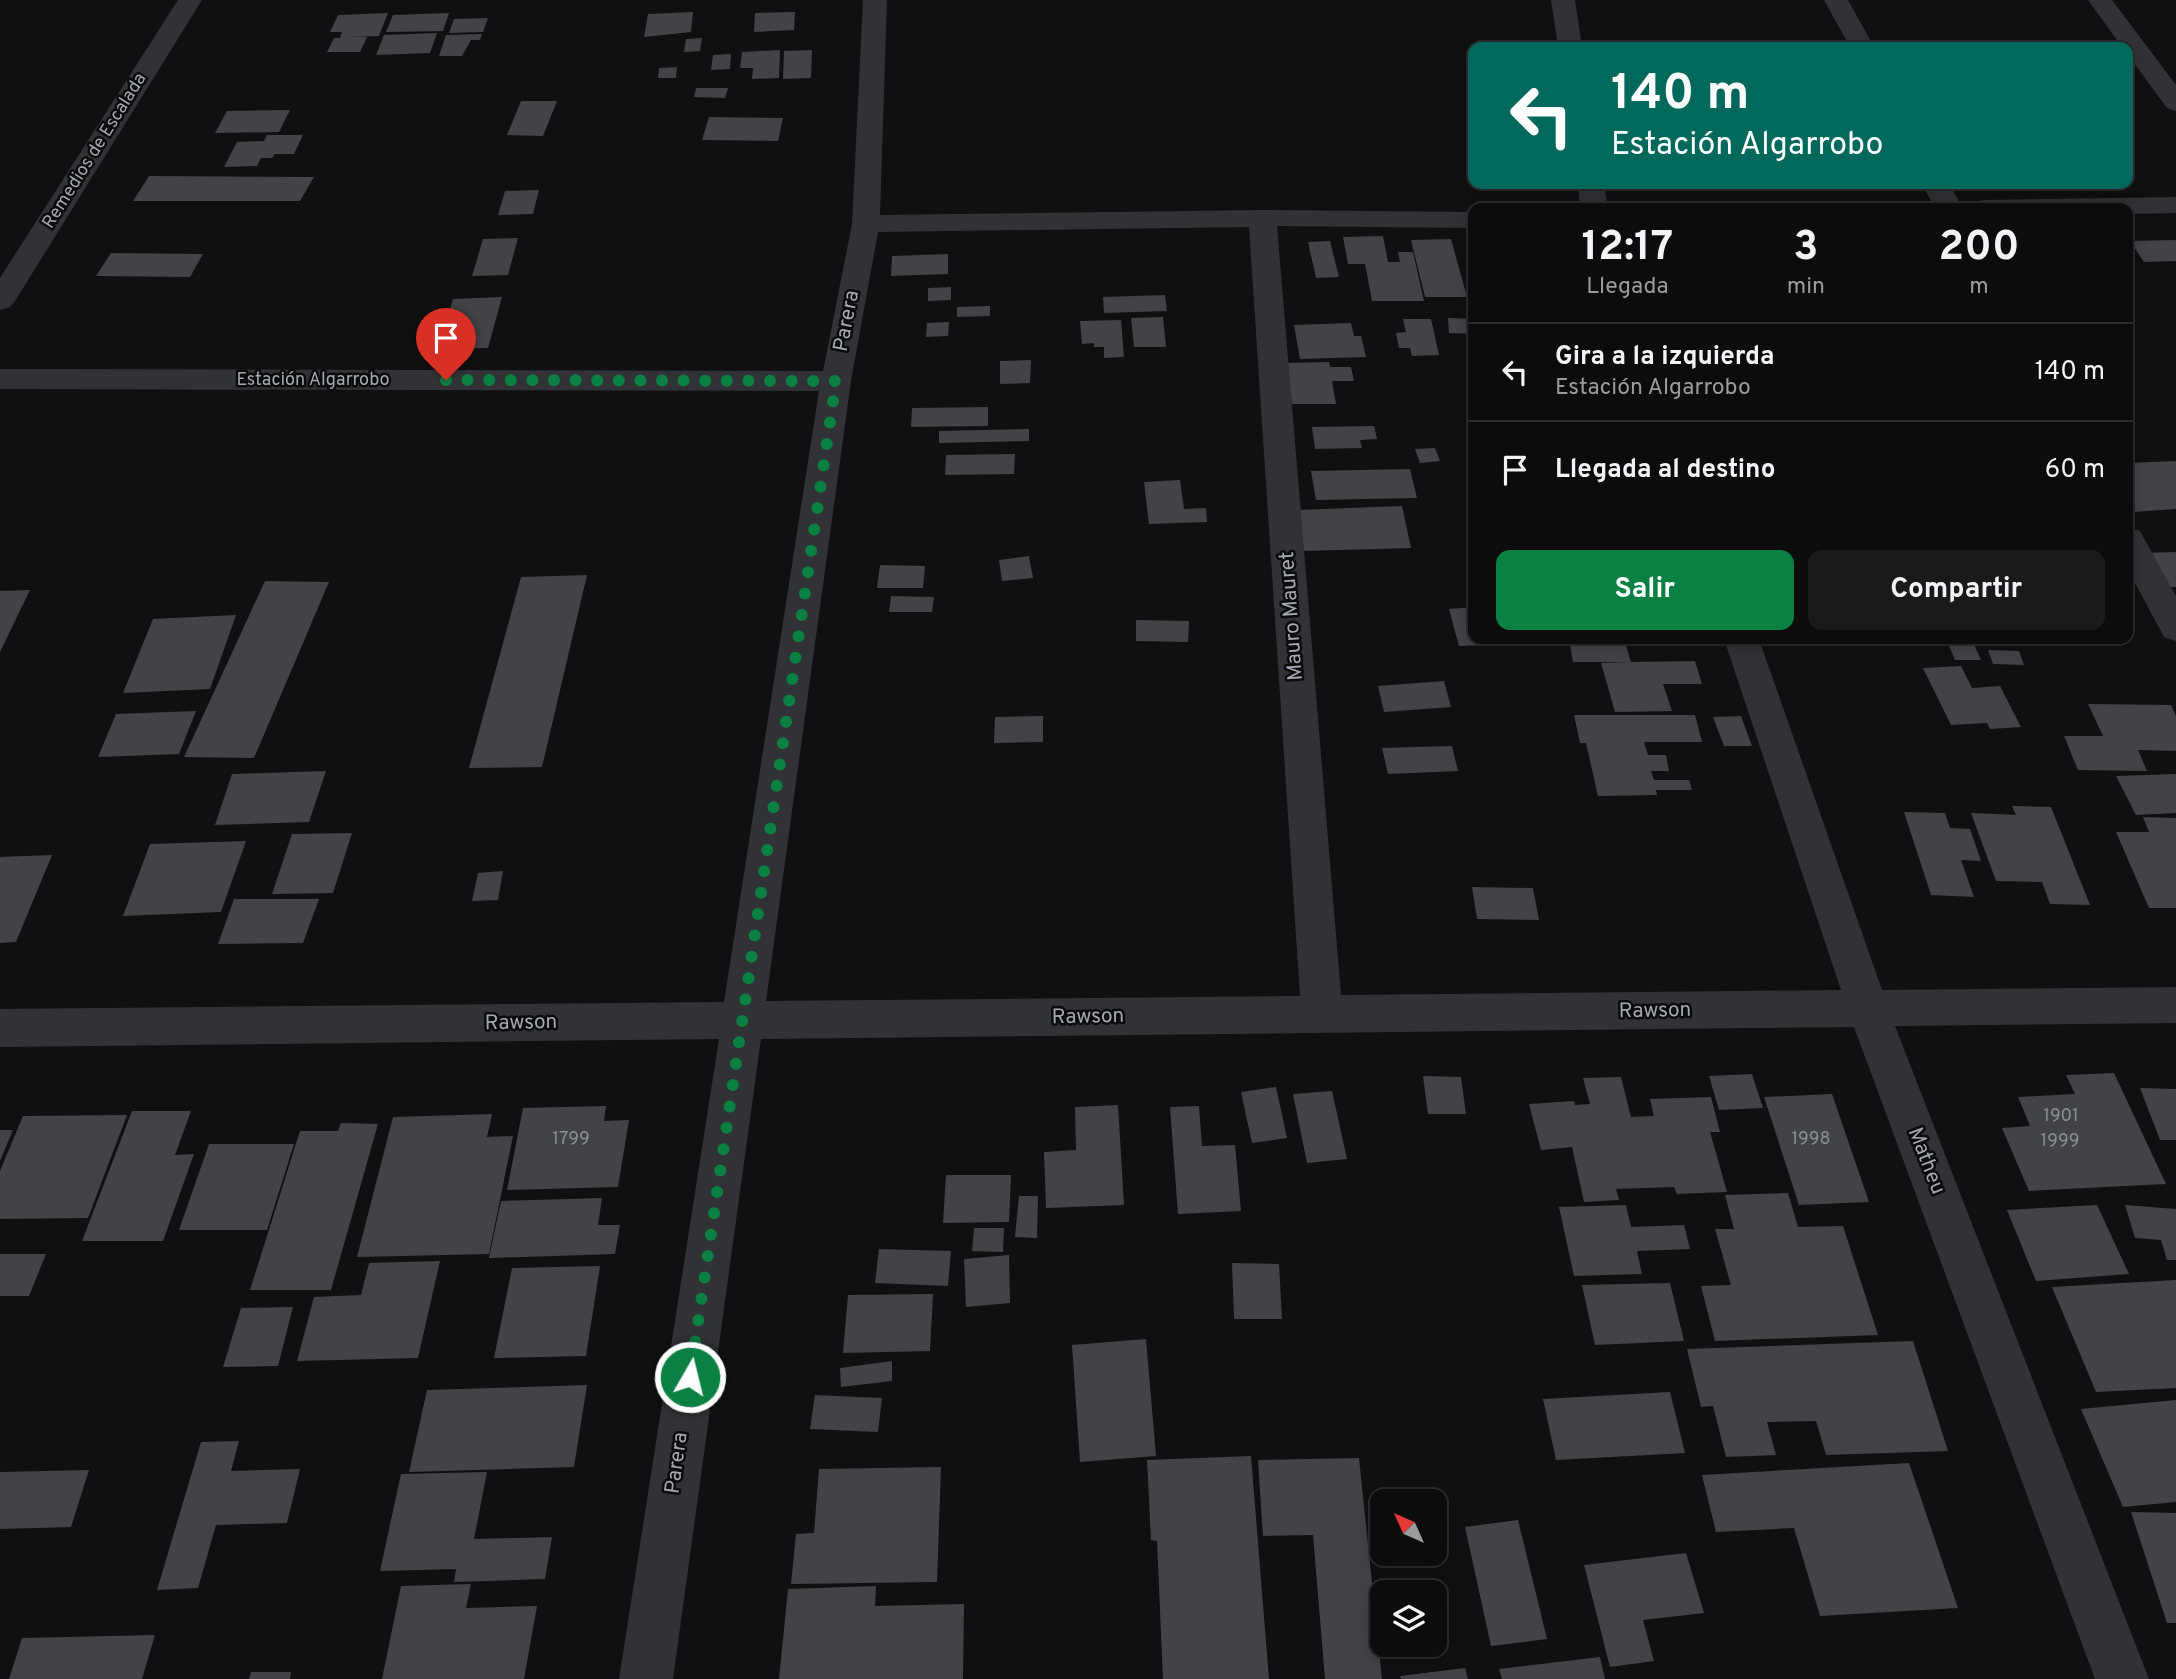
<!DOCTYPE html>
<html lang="es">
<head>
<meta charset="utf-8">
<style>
	body { margin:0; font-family:Overpass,sans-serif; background:#1a1a1b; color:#f1f3f6; height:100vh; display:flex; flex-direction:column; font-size:26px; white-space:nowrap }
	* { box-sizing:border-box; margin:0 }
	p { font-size:23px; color:#9a9b9d }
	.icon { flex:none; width:38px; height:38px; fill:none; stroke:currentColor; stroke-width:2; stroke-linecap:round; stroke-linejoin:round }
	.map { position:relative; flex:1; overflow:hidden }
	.drawer { position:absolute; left:1468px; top:203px; width:665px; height:441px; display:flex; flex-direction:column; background:#0c0c0d; border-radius:14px; box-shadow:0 4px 18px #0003,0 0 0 2px #2c2c2e }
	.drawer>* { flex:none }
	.hud { position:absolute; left:1468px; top:42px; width:665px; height:147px; border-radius:14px; box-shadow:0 4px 18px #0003,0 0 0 2px #2c2c2e; background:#00695c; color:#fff; overflow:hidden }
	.needle { width:46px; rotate:315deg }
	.tools { position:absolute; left:1370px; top:1489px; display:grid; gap:14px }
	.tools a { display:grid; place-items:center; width:77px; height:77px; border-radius:14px; background:#0c0c0d; box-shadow:0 4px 18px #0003,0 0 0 2px #2c2c2e; font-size:35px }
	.pin { position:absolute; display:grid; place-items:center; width:60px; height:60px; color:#fff; margin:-72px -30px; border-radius:50% 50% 50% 0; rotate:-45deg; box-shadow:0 0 7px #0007 }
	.pin .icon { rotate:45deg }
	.me { position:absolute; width:77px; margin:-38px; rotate:8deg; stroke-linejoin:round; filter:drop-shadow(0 0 5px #0008) }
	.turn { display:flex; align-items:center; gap:24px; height:147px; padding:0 28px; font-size:32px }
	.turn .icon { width:91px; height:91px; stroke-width:2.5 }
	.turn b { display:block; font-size:49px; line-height:60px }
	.eta { display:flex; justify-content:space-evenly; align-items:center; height:119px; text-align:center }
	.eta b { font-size:42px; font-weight:700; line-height:49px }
	.button { display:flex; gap:14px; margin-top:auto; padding:14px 28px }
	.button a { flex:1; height:80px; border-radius:14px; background:#0b8043; color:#fff; font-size:28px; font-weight:700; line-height:80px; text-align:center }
	.button a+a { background:#1a1a1b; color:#f1f3f6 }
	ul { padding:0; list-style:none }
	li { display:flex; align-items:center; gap:21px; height:98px; padding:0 28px; border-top:2px solid #2c2c2e }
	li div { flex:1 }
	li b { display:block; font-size:26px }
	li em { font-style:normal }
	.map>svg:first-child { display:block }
	.building { fill:#414346 }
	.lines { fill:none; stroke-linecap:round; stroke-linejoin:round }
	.street { fill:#313235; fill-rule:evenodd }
	.route { stroke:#0b8043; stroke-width:12; stroke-dasharray:0 21.6 }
	.labels { text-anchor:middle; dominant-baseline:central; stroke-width:5; stroke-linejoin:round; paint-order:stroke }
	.far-street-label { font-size:18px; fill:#a2a8b0; stroke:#0b0b0c }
	.number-label { font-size:18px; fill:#8a8f96 }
	.street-label { font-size:21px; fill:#a2a8b0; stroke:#0b0b0c }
</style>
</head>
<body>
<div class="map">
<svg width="2176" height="1679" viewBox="0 0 2176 1679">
	<rect width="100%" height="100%" fill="#101011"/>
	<path class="building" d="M693 12 691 32 644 37 648 14Z
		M795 12 794 30 754 32 755 13Z
		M388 13 379 36 350 37H367L360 52H327L334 38H340L342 32H330L338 15Z
		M449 13 443 31 386 32 393 15Z
		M488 18 483 32 449 33 454 19Z
		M437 33 430 53 376 55 384 35Z
		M482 34 480 40H471L462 56H439L446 35Z
		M702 38 700 51 684 52 686 39Z
		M780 50 779 78 752 79 753 68H740L742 52Z
		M812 50 811 78 783 79 784 51Z
		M731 54 730 69 711 70 713 55Z
		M677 67 676 78H658L659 68Z
		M696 88H728L725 98 694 97Z
		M521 101H557L543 136 507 135Z
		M290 110 279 132 215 133 227 111Z
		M709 117 783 118 778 141 702 140Z
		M267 135H303L294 154H275L272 158H261L257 166 224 167 237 142 264 141Z
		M149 176 314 177 300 201H133Z
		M539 190 533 214 498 215 505 191Z
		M1383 236 1388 262H1400L1398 252H1413L1424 301H1372L1365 264H1348L1343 237Z
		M518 238 508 275 472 276 483 239Z
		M1451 239 1467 297H1425L1411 240Z
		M2176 240V261L2144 262 2130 241Z
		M1330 241 1339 277 1316 278 1308 242Z
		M111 253 203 254 190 277 96 276Z
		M948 254V274L891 276 892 256Z
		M951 287V300L928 301V288Z
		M1165 295 1167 311 1104 313 1103 297Z
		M502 297 488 348 438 349 453 299Z
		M990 306V316L957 317V307Z
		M1163 317 1166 347H1134L1131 318Z
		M1448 318 1474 319V334L1449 333Z
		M1403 319H1431L1439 355 1412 356 1410 348H1399L1396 333 1406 332Z
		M1121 320 1124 357 1104 358V347H1094V343L1082 344 1080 321Z
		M949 322 948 336 926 337 927 323Z
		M1351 323 1354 336H1361L1366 357 1300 359 1294 325Z
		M1031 360 1030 383 1000 384V361Z
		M1329 362 1330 367H1351L1354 381H1332L1336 404H1292L1286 363Z
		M988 407V426L911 427 912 408Z
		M1374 426 1377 439 1360 440 1362 448 1315 449 1312 427Z
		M1029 429V441L939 443V431Z
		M1435 448 1440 461 1420 463 1415 449Z
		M1015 454 1014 474 945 475 946 455Z
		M2176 461V509L2133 512 2128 504V463Z
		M1410 469 1417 498 1316 500 1311 471Z
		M1180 480 1184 509 1206 508 1207 522 1149 524 1144 482Z
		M1402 506 1411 548 1304 551 1297 510Z
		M2176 552V587H2164L2143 553Z
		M1029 556 1033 578 1002 581 999 560Z
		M880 565 925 566 923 588H877Z
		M587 575 542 767 469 768 521 577Z
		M265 581 329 582 254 758 184 757Z
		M30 590 0 652V591Z
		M891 596 934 597 932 612H889Z
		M1474 607V639H1496L1498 645 1459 646 1449 609Z
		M236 615 210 689 123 693 153 619Z
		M1136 620 1189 621 1188 642 1136 641Z
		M1569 639H1624L1631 662 1695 661 1702 684H1663L1672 711 1615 712 1601 663 1629 662H1573Z
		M1939 639H1979L1980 642H1973L1981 660H1955L1947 641 1940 642Z
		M1988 650 2019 651 2024 665 1993 664Z
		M1961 666 1972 688 2000 686 2021 727 1990 729 1987 723 1951 725 1923 668Z
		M1444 681 1451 707 1384 712 1378 686Z
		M2088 704 2171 705 2176 716V751L2138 750 2147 771 2078 770 2064 736H2103Z
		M196 711 179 754 98 757 116 714Z
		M1574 715H1695L1702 742H1644L1648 755H1666L1669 771H1651L1654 780H1689L1692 790H1656L1657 795 1598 796 1586 743H1580Z
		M1043 716V742L994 743 995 717Z
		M1741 716 1752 746H1724L1713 717Z
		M1452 746 1458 771 1388 774 1382 748Z
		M326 771 309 822 215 825 232 774Z
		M2176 774V813L2136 815 2116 776Z
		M2012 806 2051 807 2090 905 2050 904 2042 882 1996 881 1971 813 2016 815Z
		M1904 812 1945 813 1950 828 1970 829 1981 861 1961 860 1974 897 1931 895Z
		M2143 817 2176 818V908H2149L2116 832H2149Z
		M352 833 333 893 272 894 292 834Z
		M246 841 221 912 123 916 150 844Z
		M52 855 16 942 0 943V857Z
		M503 871 498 900 472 901 478 873Z
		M1472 887 1533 888 1539 920 1477 919Z
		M234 899H319L303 943 218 944Z
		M2114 1073 2166 1184 2029 1191 2002 1128 2030 1126 2018 1097 2075 1094 2066 1075Z
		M1752 1074 1763 1108 1719 1110 1709 1076Z
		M1423 1076 1461 1077 1466 1114H1428Z
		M1621 1077 1631 1117 1654 1116 1650 1099 1711 1097 1720 1132H1710L1727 1192 1677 1194 1674 1187 1616 1189 1619 1200 1584 1202 1572 1147 1541 1150 1529 1104 1574 1101 1575 1105 1590 1104 1583 1078Z
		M1276 1087 1287 1138 1252 1143 1241 1092Z
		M2140 1088 2176 1089V1140H2160Z
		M1332 1091 1347 1159 1307 1163 1293 1094Z
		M1832 1094 1869 1202 1799 1205 1764 1097Z
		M1118 1105 1124 1205 1046 1208 1044 1152 1076 1150 1075 1107Z
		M606 1106 604 1121 629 1120 618 1187 507 1190 523 1108Z
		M1199 1106 1202 1146 1235 1145 1241 1211 1178 1214 1170 1107Z
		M132 1111H191L175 1155 194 1154 163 1241H82Z
		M492 1114 487 1137 513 1136 489 1254 357 1257 393 1117Z
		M127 1115 88 1218 0 1219V1171L23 1116Z
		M341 1123 378 1124 331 1290H250L300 1131H338Z
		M0 1130H13L0 1161Z
		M209 1144H294L267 1230H179Z
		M946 1175H1011L1009 1222 943 1223Z
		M1788 1193 1798 1227 1843 1226 1878 1335 1715 1341 1701 1286 1731 1285 1715 1229H1734L1725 1195Z
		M1019 1196H1038L1037 1238 1015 1237Z
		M602 1198 598 1225H620L615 1254 489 1258 501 1201Z
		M1626 1205 1631 1227 1684 1225 1690 1249 1637 1251 1642 1274 1574 1276 1559 1207Z
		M2097 1205 2129 1274 2036 1281 2007 1210Z
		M2125 1205 2176 1209V1260H2167L2161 1240 2135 1238Z
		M974 1228H1004L1003 1252 972 1251Z
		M879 1249 951 1251 948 1286 875 1283Z
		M0 1254H46L29 1296H0Z
		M1009 1255 1010 1303 966 1307 964 1259Z
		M440 1261 418 1358 297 1361 314 1297 361 1295 369 1263Z
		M1232 1263 1279 1264 1282 1319H1234Z
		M600 1266 586 1356 494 1358 512 1268Z
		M2176 1280V1388L2096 1392 2052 1287Z
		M1670 1283 1684 1341 1595 1345 1582 1285Z
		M933 1294 930 1351 843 1353 848 1295Z
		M293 1307 278 1366 223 1367 241 1308Z
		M1146 1339 1156 1456 1080 1462 1072 1345Z
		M1913 1341 1948 1451 1826 1455 1816 1421 1767 1422 1776 1455 1726 1457 1713 1406 1701 1407 1687 1349Z
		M892 1361V1381L841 1387 840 1368Z
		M587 1385 574 1467 409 1472 427 1390Z
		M1670 1392 1685 1453 1556 1460 1543 1399Z
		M815 1395 882 1398 878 1432 810 1429Z
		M2176 1400V1502L2123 1507 2081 1409Z
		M239 1441 231 1471 300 1469 287 1523 216 1525 198 1588 157 1590 201 1442Z
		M1251 1456 1269 1679H1163L1157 1541 1151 1540 1147 1460Z
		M1359 1458 1382 1679H1325L1313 1535 1263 1536 1258 1460Z
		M1909 1463 1958 1608 1820 1616 1794 1528 1716 1532 1702 1475Z
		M941 1467 937 1582 791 1584 796 1534 814 1533 819 1469Z
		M89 1470 71 1527 0 1529V1472Z
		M487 1472 474 1539 552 1537 545 1579 454 1582 456 1569 380 1571 401 1474Z
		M2131 1512 2176 1513V1623H2167Z
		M1518 1520 1547 1639 1491 1646 1465 1527Z
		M1686 1553 1704 1613 1643 1620 1654 1661 1610 1667 1584 1565Z
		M471 1584 466 1608 537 1606 524 1679H382L401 1586Z
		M876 1586 875 1606 964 1604 963 1679H779L788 1589Z
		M155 1635 142 1679H9L22 1638Z
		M1600 1657 1605 1679H1502L1499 1669Z
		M1465 1668 1468 1679H1401L1400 1676Z
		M251 1672H291L290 1679H249Z"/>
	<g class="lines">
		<path class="street" d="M178 0H202L15 301 10 307 0 310V278Z
			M863 0H887L880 215 1262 210 1474 212V228L1277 226 1341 995 1841 990 1724 639H1759L1882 990 2176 987V1023L1895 1026 2149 1679H2095L1854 1027 761 1039 673 1679H619L719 1039 0 1047V1009L724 1002 819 391 0 389V369L823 371 852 224ZM1249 227 1300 996 766 1001 851 381 878 232Z
			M1551 0H1575L1582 47H1558Z
			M1824 0H1848L1874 47H1850Z
			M2088 0H2112L2176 85V111L2167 108 2128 55V47H2122Z
			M1578 184H1604L1608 208H1580Z
			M1922 184H1949L1963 208H1935Z
			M2176 197V213L2128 214V208H1970L1974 202 1984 200Z
			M2128 527 2140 531 2176 596V641L2164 637 2128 570Z"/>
	</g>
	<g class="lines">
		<path class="route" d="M446 380 836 381 690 1377"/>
	</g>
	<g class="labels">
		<g class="far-street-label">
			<text transform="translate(95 151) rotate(-58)">Remedios de Escalada</text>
			<text x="313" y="380">Estación Algarrobo</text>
		</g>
		<g class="number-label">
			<text x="2061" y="1116">1901</text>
			<text x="571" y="1139">1799</text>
			<text x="1811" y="1139">1998</text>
			<text x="2060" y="1141">1999</text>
		</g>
		<g class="street-label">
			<text transform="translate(847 321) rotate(-79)">Parera</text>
			<text transform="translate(1292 616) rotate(-94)">Mauro Mauret</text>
			<text transform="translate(1655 1011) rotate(-1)">Rawson</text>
			<text transform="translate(1088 1017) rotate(-1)">Rawson</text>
			<text transform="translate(521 1023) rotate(-1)">Rawson</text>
			<text transform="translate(1926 1161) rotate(69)">Matheu</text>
			<text transform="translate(677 1463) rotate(-82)">Parera</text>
		</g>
	</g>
</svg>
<div class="tools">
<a><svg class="needle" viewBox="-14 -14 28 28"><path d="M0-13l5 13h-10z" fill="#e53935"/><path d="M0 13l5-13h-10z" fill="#9a9b9d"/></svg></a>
<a><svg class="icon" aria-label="layers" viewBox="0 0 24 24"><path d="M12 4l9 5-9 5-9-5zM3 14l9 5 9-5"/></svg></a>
</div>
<div class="pin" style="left:446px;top:380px;background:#d93025"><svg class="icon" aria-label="arrive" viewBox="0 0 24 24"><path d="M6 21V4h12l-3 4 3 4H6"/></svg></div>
<svg class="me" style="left:690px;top:1377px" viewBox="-20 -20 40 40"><circle r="17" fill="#0b8043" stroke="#fff" stroke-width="3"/><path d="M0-11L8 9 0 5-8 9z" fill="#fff"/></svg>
<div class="hud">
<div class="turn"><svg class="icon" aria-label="left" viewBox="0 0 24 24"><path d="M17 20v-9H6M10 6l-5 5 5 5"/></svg><div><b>140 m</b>Estación Algarrobo</div></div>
</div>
<section class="drawer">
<div class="eta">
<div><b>12:17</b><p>Llegada</p></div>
<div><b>3</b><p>min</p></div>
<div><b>200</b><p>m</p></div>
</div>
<ul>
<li><svg class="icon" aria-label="left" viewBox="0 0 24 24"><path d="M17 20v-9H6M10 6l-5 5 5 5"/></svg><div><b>Gira a la izquierda</b><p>Estación Algarrobo</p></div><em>140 m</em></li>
<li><svg class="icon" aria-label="arrive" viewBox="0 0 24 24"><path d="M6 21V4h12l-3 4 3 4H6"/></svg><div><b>Llegada al destino</b></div><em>60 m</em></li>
</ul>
<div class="button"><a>Salir</a><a>Compartir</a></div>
</section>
</div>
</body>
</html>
